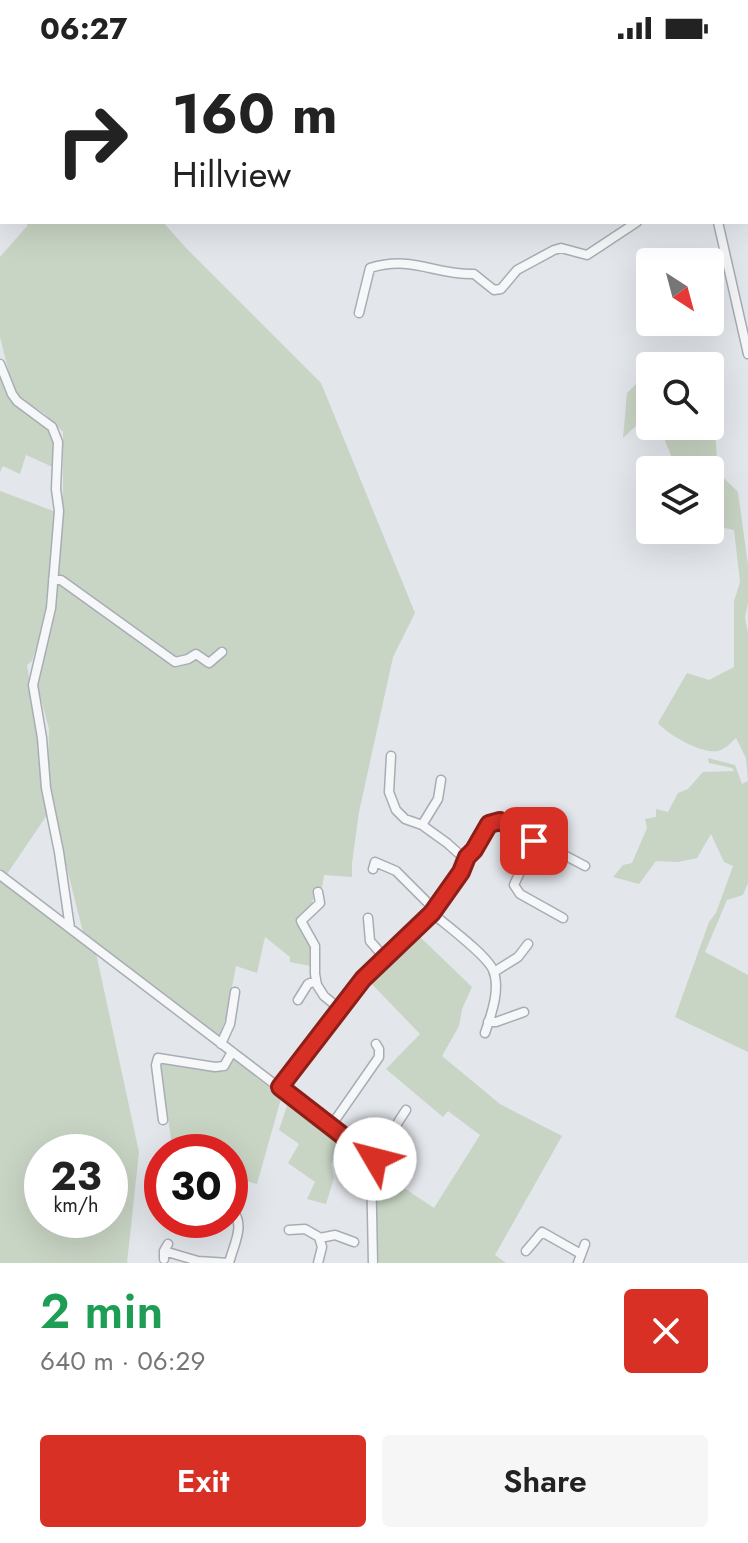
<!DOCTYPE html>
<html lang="en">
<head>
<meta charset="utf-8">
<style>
	body { margin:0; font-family:Jost,sans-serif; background:#f6f6f6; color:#222; height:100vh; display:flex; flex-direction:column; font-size:30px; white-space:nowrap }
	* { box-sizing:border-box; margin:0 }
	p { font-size:26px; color:#767676 }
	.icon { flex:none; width:44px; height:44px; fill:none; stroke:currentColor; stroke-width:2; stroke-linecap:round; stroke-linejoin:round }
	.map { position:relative; height:1207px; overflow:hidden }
	.sheet { display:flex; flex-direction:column; background:#fff; flex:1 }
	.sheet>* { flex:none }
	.top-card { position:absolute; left:0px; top:0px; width:748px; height:168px; box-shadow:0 8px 32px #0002; background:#fff; color:#222; overflow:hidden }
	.needle { width:52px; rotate:144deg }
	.fabs { position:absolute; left:636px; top:192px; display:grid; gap:16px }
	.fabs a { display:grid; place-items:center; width:88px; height:88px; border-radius:8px; background:#fff; box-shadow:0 8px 32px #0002; font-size:40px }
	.speed { position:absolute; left:24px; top:1078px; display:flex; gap:16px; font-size:40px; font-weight:700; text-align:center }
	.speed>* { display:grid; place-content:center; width:104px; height:104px; border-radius:50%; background:#fff; box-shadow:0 8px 32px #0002; line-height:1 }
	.speed small { font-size:20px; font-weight:400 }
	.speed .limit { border:12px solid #d22; background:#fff; color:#111 }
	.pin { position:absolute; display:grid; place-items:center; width:68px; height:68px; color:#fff; margin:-34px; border-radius:16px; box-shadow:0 4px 12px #0006 }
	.me { position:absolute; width:88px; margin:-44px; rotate:307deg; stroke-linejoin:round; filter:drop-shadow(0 0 6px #0008) }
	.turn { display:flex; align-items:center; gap:28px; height:168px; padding:0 40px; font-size:36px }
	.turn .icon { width:104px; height:104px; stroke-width:2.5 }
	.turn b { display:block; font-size:56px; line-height:68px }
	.round { display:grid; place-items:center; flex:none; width:84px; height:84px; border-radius:8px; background:#f6f6f6 }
	.summary { display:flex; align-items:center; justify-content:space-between; height:136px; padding:0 40px }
	h1 { font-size:48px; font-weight:600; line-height:60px; color:#1e9e55 }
	.cta { display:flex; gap:16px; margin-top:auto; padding:16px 40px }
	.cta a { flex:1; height:92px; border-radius:8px; background:#d93025; color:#fff; font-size:32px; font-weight:600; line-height:92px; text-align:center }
	.cta a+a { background:#f6f6f6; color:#222 }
	.status { display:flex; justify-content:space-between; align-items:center; height:56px; padding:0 40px; background:#fff; direction:ltr }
	.status svg { height:22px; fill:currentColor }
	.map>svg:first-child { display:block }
	.green { fill:#c8d4c4; fill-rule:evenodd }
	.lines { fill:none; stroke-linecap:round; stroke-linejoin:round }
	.minor-casing { stroke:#a8adb5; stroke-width:11 }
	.minor { stroke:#f6f7f9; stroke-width:8 }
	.route-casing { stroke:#8d1f18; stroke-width:20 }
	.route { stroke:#d93025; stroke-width:14 }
</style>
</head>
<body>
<div class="status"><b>06:27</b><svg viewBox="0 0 49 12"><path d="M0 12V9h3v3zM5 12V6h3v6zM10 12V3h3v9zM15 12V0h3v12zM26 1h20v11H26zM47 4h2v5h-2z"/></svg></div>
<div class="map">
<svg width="748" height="1207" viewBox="0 0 748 1207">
	<rect width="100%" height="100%" fill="#e3e6eb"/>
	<path class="green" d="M0 0H137L2 2V151Z
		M24 166H163L186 192 321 327 415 557 393 601 359 756 352 807V821L324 819 322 832H315L311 854 295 866C306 880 314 891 311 910L290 906V901L265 881 257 917 236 910 226 962 219 980 83 876 63 797 48 712 49 673 37 628 51 574 58 519 63 432V376L44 357 22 344 12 329 0 281V201L28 169Z
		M710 297 717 405 724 422 738 436 748 509V547L745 562 748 577V827L743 839 727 844 705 896 748 919V996L675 961 709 866 716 857 733 810 724 806 711 778 697 802 678 806 656 805 639 828 613 821 623 809 632 807 647 772 645 763 656 761V753L668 756 678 737 688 733 703 716 734 715 732 712 709 707 708 702 735 709 742 728 748 725 746 702 736 682C732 686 726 692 721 694 706 701 668 679 658 667L687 617 709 624 734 611V545L740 526 734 474 710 469V414H677L659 370H710V310H702Z
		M0 312 5 329 55 379V412L26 399 20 418 3 410 0 416Z
		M640 324 650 329V357L623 382 627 337Z
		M0 435 56 456 47 557 32 605 27 609 49 756 7 818 0 813Z
		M0 823 96 897 139 1096 127 1207H0ZM42 1096H110V1164H42Z
		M418 879 472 931 462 953 459 970 442 1000 500 1048 562 1080 495 1199 506 1207H379L377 1199V1114L434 1152 480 1079 448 1055 443 1061 386 1013 420 978 368 924Z
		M235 1002 282 1039 257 1128 230 1121V1096H173L161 1016 162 1003 224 1016Z
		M293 1045 342 1083 331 1108 334 1122 326 1148 307 1143 315 1126 288 1107 299 1088 279 1074 288 1047Z"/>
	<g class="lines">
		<g class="minor-casing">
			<path id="minor" d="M685 1 691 0
				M718 2H741
				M746 9 748 12
				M718 166 748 298
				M359 257 370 212C413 199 434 219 474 218L494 234 501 233 517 214 554 194 561 192 587 199 637 166
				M0 308 12 338 17 345 52 371 58 386 56 433 59 455 51 552 33 629 42 682 46 732 59 796 70 872
				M53 524H61L175 606 188 603 196 598 209 607 222 596
				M391 700 389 736 396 754 405 763 422 769 447 787 466 804
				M422 769 438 743 441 724
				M534 785 514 829 520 838 563 862
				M373 813 375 806 396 815 435 854
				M0 819 365 1097 371 1108 373 1207
				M318 836 320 847 301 865 315 890V918L317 929 324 940 340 953
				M432 857C446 869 487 899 493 914 501 933 491 959 485 977
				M368 862 370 885 385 902
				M494 916 518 901 528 888
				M298 944 308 928 315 925
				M488 966H496L524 956
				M221 988 230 968 235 936
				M280 1031 363 923 432 857 461 816 467 801 474 794 489 768 500 765 585 810
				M163 1064 156 1009 158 1002 215 1011 224 1010 232 996
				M331 1070 379 1001V993L376 988
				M371 1108 406 1054
				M289 1174 305 1173 319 1181 322 1191 318 1207
				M320 1182 335 1179 354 1186
				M164 1195 198 1205 229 1207
				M526 1195 542 1176 581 1198
				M164 1203V1195L168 1188
				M229 1207C234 1187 247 1168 230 1151
				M578 1207 585 1188"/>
		</g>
		<use href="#minor" class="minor"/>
	</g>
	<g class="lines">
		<g class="route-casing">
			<path id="route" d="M375 1103 371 1108 360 1093 280 1031 363 923 432 857 461 816 467 801 474 794 489 768 500 765 534 785"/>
		</g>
		<use href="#route" class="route"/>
	</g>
</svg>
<div class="fabs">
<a><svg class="needle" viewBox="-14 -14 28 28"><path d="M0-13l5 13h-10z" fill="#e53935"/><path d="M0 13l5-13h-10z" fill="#767676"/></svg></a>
<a><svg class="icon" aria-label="search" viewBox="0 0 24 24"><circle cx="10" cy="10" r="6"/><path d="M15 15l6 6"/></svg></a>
<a><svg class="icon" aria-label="layers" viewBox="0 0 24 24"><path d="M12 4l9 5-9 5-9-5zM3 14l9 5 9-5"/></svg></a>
</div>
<div class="speed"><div>23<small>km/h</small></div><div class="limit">30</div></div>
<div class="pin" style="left:534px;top:785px;background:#d93025"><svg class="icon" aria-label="arrive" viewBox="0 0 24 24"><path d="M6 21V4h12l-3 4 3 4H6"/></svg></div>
<svg class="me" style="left:375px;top:1103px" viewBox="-20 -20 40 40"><circle r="19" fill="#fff"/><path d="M0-13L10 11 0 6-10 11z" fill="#d93025"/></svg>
<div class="top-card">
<div class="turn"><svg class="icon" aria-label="right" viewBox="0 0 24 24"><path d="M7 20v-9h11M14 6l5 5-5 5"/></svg><div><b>160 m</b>Hillview</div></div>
</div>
</div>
<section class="sheet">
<div class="summary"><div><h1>2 min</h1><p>640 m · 06:29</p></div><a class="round" style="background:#d93025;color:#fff"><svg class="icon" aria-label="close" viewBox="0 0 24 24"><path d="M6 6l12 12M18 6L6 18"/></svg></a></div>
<div class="cta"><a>Exit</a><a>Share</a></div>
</section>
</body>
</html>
